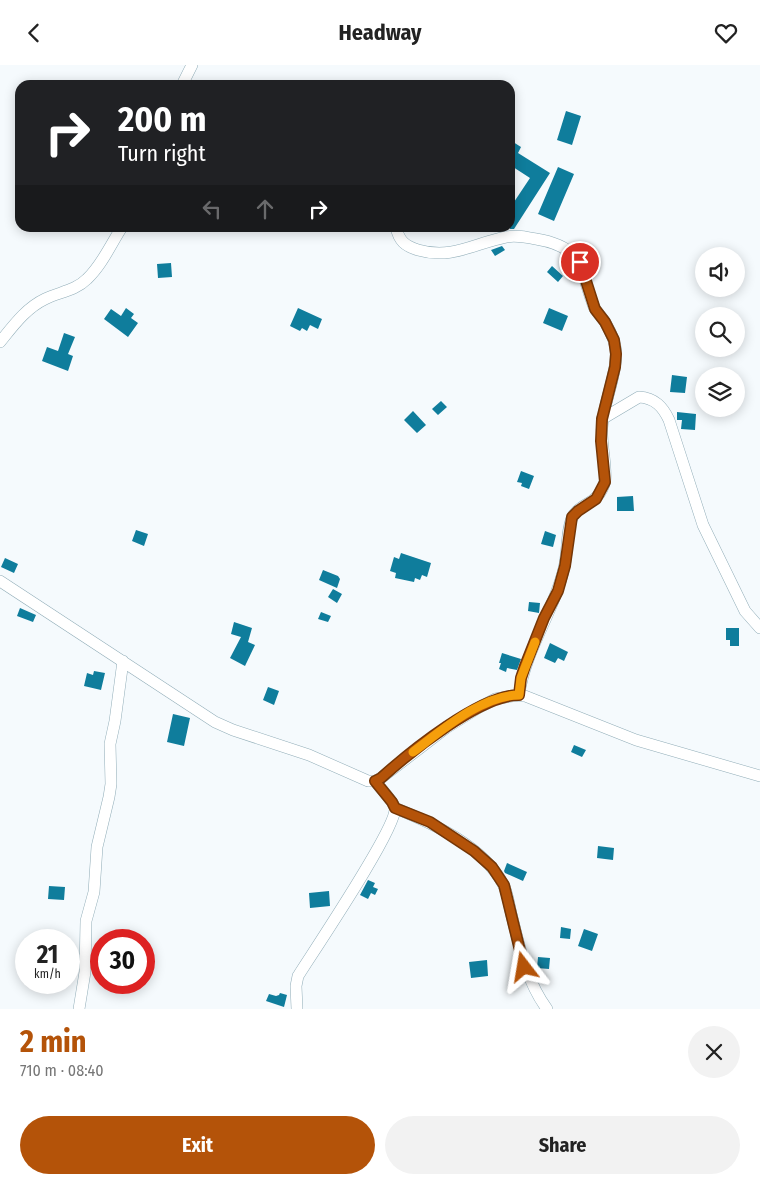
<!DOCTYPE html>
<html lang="en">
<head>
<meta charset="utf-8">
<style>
	body { margin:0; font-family:"Fira Sans Condensed",sans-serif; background:#f2f2f2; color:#222; height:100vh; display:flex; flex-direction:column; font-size:19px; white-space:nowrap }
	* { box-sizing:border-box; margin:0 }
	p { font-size:16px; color:#767676 }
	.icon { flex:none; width:28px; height:28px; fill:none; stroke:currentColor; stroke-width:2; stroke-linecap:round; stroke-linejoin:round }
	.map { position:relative; height:944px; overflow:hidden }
	.side { display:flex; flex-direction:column; background:#fff; flex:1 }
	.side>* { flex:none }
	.banner { position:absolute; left:15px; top:15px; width:500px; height:152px; border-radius:15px; box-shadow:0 2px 12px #0003; background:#202124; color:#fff; overflow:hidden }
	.fabs { position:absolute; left:695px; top:182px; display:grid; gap:10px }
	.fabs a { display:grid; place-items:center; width:50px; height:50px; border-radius:50%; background:#fff; box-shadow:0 2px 12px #0003; font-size:25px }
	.speed { position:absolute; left:15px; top:864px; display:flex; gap:10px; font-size:25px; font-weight:700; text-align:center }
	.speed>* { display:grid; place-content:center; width:65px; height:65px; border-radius:50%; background:#fff; box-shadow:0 2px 12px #0003; line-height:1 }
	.speed small { font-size:12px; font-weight:400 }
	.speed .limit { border:8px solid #d22; background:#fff; color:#111 }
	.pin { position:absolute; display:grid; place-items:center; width:42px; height:42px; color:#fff; margin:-21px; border:2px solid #fff; border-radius:50%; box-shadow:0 1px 5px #0007 }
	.me { position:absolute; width:55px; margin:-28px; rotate:346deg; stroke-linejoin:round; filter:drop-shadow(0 0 4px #0008) }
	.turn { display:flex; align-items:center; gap:18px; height:105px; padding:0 20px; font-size:22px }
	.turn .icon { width:65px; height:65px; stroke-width:2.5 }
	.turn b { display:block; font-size:35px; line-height:42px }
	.lanes { display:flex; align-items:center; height:48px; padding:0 20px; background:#0003; justify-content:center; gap:25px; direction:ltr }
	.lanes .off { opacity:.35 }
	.round { display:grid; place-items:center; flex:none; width:52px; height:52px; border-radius:26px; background:#f2f2f2 }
	.summary { display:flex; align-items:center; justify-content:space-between; height:85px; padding:0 20px }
	h1 { font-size:30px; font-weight:700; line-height:38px; color:#b45309 }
	.button { display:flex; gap:10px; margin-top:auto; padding:10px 20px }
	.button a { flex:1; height:58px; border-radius:30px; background:#b45309; color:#fff; font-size:20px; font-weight:700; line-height:58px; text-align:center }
	.button a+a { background:#f2f2f2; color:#222 }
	header { display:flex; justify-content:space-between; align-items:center; height:65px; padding:0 20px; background:#fff; font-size:22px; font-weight:700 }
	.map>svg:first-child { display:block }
	.building { fill:#0f7d9c }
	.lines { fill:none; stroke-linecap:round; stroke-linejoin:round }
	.minor-casing { stroke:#91adb8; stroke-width:12 }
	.minor { stroke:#fff; stroke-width:11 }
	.route-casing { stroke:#753606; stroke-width:12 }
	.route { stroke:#b45309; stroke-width:9 }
	.slow { stroke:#f59e0b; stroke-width:9 }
</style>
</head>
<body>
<header><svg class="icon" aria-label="back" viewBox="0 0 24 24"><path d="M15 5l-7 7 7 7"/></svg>Headway<svg class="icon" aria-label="heart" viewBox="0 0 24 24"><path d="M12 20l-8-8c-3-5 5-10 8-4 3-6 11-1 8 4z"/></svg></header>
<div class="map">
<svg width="760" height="944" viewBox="0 0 760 944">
	<rect width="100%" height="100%" fill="#f5fafd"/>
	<path class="building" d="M566 46 581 51 572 80 557 75Z
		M510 75 521 82 518 88 550 108 514 164H510V143L530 113 510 100Z
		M558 102 574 109 554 156 538 149Z
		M502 181 505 185 495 191 491 185Z
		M171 198 172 212 158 213 157 199Z
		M552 201 563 211 558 217 547 207Z
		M126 243 134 249 131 253 138 258 128 272 104 254 111 244 121 251Z
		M298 243 322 254 318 264 310 260 307 266 302 263 300 266 290 261Z
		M549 243 568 251 562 266 543 258Z
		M64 268 75 272 68 289 73 291 68 306 42 296 47 282 58 286Z
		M672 310 687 312 685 328 670 327Z
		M441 336 447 342 438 350 432 344Z
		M413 346 426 360 417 368 404 355Z
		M677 347 696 349 695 365 681 364 682 355H677Z
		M521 406 534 411 529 424 521 421 522 418 517 417Z
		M633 431 634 446H617V432Z
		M136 465 148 469 144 481 132 476Z
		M545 466 556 470 553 482 541 479Z
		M401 488 431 498 427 512 422 510 420 515 415 513 414 517 395 513 396 508 390 506 394 492 399 494Z
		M5 493 18 499 14 508 1 502Z
		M323 505 338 511 340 514 337 523 319 515Z
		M333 524 342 529 337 538 328 532Z
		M529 537 540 538 539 548 528 546Z
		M20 543 36 550 33 557 17 551Z
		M321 547 331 551 328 557 318 554Z
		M234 557 252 563 248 577 255 580 245 601 230 593 241 572 231 569Z
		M726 563H739V581H730V575H726Z
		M550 578 568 587 564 596 558 593 555 598 544 593Z
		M502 588 521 594 517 605 507 603 506 607 499 604 501 598H499Z
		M94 606 105 608 101 625 84 621 87 608 93 610Z
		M268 622 279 626 274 640 263 635Z
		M173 649 190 653 184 681 167 677Z
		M574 680 586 685 582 692 571 687Z
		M598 781 614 783 613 795 597 793Z
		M507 798 527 807 523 816 505 808 504 806Z
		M368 815 375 818 373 822 378 824 375 830 371 828 368 834 360 830Z
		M49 821 65 822 64 835 48 834Z
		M329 826 330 841 310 843 309 828Z
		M561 862 571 864 570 874 560 873Z
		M584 864 598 869 592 886 578 881Z
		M538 892 550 893 549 904 537 903Z
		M487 895 488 911 471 913 469 897Z
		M280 928 287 930 284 942 266 936 269 929 276 931 279 930Z"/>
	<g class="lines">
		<g class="minor-casing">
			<path id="minor" d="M182 20 192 0
				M396 162C399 176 405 181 418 185 452 195 475 178 506 172 516 170 526 172 536 174 585 182 579 204 594 242 597 248 602 252 605 257 611 267 616 278 616 289 616 314 603 338 602 363 601 379 607 403 605 416 600 439 580 438 573 451 566 464 568 488 564 503 554 547 525 585 519 630
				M0 277C13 261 26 243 45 234 59 227 75 226 87 214 102 200 111 179 122 162
				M602 354 639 332C655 333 663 342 669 355L703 460 745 546 760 563
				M0 516 215 657 233 665 309 690 368 716H375L381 713 446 663 478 643 495 634 512 631H525L636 675 760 711
				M395 743C432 758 483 781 503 819 508 828 509 841 512 852 520 884 527 917 547 944
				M79 944 85 907 86 856 94 827 97 782 109 732 111 719 110 679 115 656 123 596
				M297 944 296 921 298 911C313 887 397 763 395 743 394 737 379 722 375 716"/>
		</g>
		<use href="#minor" class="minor"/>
	</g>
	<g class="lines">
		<g class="route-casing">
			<path id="route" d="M524 902 504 820 492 802 474 786 430 757 395 743 392 737 375 716 381 713C410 687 480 630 519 630L521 613 525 601 544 553 558 526 565 501 572 452 578 446 596 434 605 417 601 376 602 354 615 302 616 289 614 275 605 257 595 244 580 197"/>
		</g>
		<use href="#route" class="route"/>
		<path class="slow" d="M413 687C441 666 482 630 519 630L521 613 535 577"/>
	</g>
</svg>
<div class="fabs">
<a><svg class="icon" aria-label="sound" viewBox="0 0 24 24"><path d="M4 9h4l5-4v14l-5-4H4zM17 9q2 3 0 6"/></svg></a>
<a><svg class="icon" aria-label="search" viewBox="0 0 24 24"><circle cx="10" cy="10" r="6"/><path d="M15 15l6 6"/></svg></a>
<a><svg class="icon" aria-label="layers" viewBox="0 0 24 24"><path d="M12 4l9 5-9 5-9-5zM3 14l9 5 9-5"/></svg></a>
</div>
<div class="speed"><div>21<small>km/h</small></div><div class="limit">30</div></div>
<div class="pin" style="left:580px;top:197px;background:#d93025"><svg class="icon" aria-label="arrive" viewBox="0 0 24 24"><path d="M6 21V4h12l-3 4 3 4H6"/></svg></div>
<svg class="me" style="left:524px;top:902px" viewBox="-20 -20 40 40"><path d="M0-17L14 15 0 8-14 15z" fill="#b45309" stroke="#fff" stroke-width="4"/></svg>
<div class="banner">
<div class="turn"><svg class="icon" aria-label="right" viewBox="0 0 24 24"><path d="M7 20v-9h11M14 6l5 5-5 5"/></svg><div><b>200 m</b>Turn right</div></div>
<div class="lanes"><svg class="icon off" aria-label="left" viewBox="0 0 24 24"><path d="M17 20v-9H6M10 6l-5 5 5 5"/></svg><svg class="icon off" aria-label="ahead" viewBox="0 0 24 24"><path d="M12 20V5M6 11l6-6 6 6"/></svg><svg class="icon" aria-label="right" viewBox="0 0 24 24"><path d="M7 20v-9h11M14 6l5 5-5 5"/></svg></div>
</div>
</div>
<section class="side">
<div class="summary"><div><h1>2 min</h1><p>710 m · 08:40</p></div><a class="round"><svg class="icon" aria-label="close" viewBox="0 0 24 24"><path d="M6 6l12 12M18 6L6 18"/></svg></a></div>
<div class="button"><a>Exit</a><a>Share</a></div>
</section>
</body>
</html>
